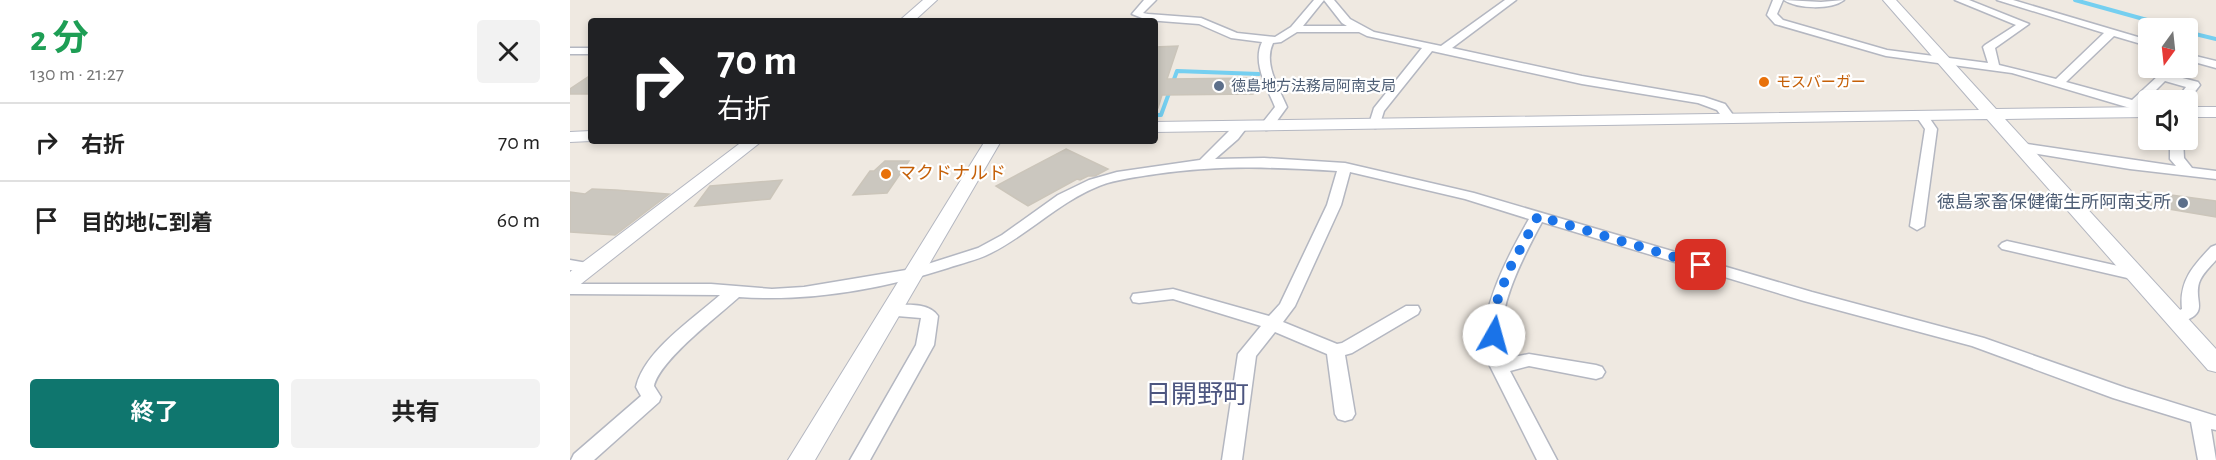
<!DOCTYPE html>
<html lang="ja">
<head>
<meta charset="utf-8">
<style>
	body { margin:0; font-family:"Alegreya Sans","Noto Sans JP",sans-serif; background:#f2f2f2; color:#222; height:100vh; display:flex; flex-direction:column; font-size:22px; white-space:nowrap }
	* { box-sizing:border-box; margin:0 }
	p { font-size:20px; color:#767676 }
	.icon { flex:none; width:33px; height:33px; fill:none; stroke:currentColor; stroke-width:2; stroke-linecap:round; stroke-linejoin:round }
	.map { position:relative; flex:1; overflow:hidden }
	.sheet { display:flex; flex-direction:column; background:#fff; width:570px }
	.sheet>* { flex:none }
	.guide { position:absolute; left:18px; top:18px; width:570px; height:126px; border-radius:6px; box-shadow:0 3px 9px #0003; background:#202124; color:#fff; overflow:hidden }
	.needle { width:39px; rotate:195deg }
	.tools { position:absolute; left:1568px; top:18px; display:grid; gap:12px }
	.tools a { display:grid; place-items:center; width:60px; height:60px; border-radius:6px; background:#fff; box-shadow:0 3px 9px #0003; font-size:30px }
	.pin { position:absolute; display:grid; place-items:center; width:51px; height:51px; color:#fff; margin:-26px; border-radius:12px; box-shadow:0 3px 9px #0006 }
	.me { position:absolute; width:66px; margin:-33px; rotate:7deg; stroke-linejoin:round; filter:drop-shadow(0 0 4px #0008) }
	.turn { display:flex; align-items:center; gap:21px; height:126px; padding:0 30px; font-size:27px }
	.turn .icon { width:78px; height:78px; stroke-width:2.5 }
	.turn b { display:block; font-size:42px; line-height:51px }
	.round { display:grid; place-items:center; flex:none; width:63px; height:63px; border-radius:6px; background:#f2f2f2 }
	.overview { display:flex; align-items:center; justify-content:space-between; height:102px; padding:0 30px }
	h1 { font-size:36px; font-weight:700; line-height:45px; color:#1e9e55 }
	.cta { display:flex; gap:12px; margin-top:auto; padding:12px 30px }
	.cta a { flex:1; height:69px; border-radius:6px; background:#0f766e; color:#fff; font-size:24px; font-weight:700; line-height:69px; text-align:center }
	.cta a+a { background:#f2f2f2; color:#222 }
	ul { padding:0; list-style:none }
	li { display:flex; align-items:center; gap:18px; height:78px; padding:0 30px; border-top:2px solid #e0e0e0 }
	li div { flex:1 }
	li b { display:block; font-size:22px }
	li em { font-style:normal }
	main { display:flex; flex:1; min-height:0 }
	.map>svg:first-child { display:block }
	.lines { fill:none; stroke-linecap:round; stroke-linejoin:round }
	.stream { stroke:#75cff0; stroke-width:4 }
	.building { fill:#cbc7bf; stroke:#cbc5ba; stroke-width:1.5 }
	.minor-casing { stroke:#b4b7c1; stroke-width:3 }
	.tertiary-casing { stroke:#b4b7c1; stroke-width:2 }
	.minor { fill:#fff; fill-rule:evenodd }
	.tertiary { fill:#fff; fill-rule:evenodd }
	.route { stroke:#1a73e8; stroke-width:10; stroke-dasharray:0 18 }
	.food-dot { fill:#e8710a; stroke:#fff; stroke-width:2 }
	.service-dot { fill:#5c6f8a; stroke:#fff; stroke-width:2 }
	.labels { text-anchor:middle; dominant-baseline:central; stroke-width:4.5; stroke-linejoin:round; paint-order:stroke }
	.far-food-label { font-size:15px; fill:#c56008; stroke:#fff; text-anchor:start }
	.far-service-label { font-size:15px; fill:#4e5e75; stroke:#fff; text-anchor:start }
	.food-label { font-size:18px; fill:#c56008; stroke:#fff; text-anchor:start }
	.service-label { font-size:18px; fill:#4e5e75; stroke:#fff; text-anchor:end }
	.near-quarter-label { font-size:26px; fill:#4d5680; stroke:#fff }
</style>
</head>
<body>
<main>
<section class="sheet">
<div class="overview"><div><h1>2 分</h1><p>130 m · 21:27</p></div><a class="round"><svg class="icon" aria-label="close" viewBox="0 0 24 24"><path d="M6 6l12 12M18 6L6 18"/></svg></a></div>
<ul>
<li><svg class="icon" aria-label="right" viewBox="0 0 24 24"><path d="M7 20v-9h11M14 6l5 5-5 5"/></svg><div><b>右折</b></div><em>70 m</em></li>
<li><svg class="icon" aria-label="arrive" viewBox="0 0 24 24"><path d="M6 21V4h12l-3 4 3 4H6"/></svg><div><b>目的地に到着</b></div><em>60 m</em></li>
</ul>
<div class="cta"><a>終了</a><a>共有</a></div>
</section>
<div class="map">
<svg width="1646" height="460" viewBox="0 0 1646 460">
	<rect width="100%" height="100%" fill="#efe9e1"/>
	<g class="lines">
		<path class="stream" d="M1505 0 1606 28
			M1617 32 1646 39
			M585 115H591L607 71 689 74"/>
	</g>
	<path class="building" d="M608 46 597 79 686 78 683 94 592 95 588 108H585V47Z
		M21 75V94H0V89Z
		M496 149 538 169 525 176H518L510 180 507 179 458 206 426 186Z
		M315 161H339L317 193 283 195 300 171H304Z
		M212 180 200 199 125 206 140 186Z
		M22 189 46 190 99 194 45 235 0 232V192L15 194Z
		M1571 191 1646 201V217L1581 206Z"/>
	<g class="lines">
		<g class="minor-casing">
			<path id="minor" d="M574 0H586L573 13 578 14 631 18 667 33 705 37 721 27 744 0H754L733 26H777L772 23 754 0H764L780 19 804 32 871 46 935 0H946L882 48 1012 76 1134 97 1155 104 1166 119 1164 122H1156L1147 110 1128 103 1012 84 862 51 814 111 809 127 805 128 799 124 804 108 852 48 797 36 789 32H727L711 42 703 43C693 64 709 88 717 107L701 129 696 130 690 126 705 107C697 87 682 63 692 42L661 38 629 24 577 20 562 14Z
				M1203 0H1213L1207 14 1213 20 1317 50 1418 63 1413 47 1415 45 1446 25 1385 0H1399L1459 24 1425 48 1429 65 1486 79 1534 33 1427 0H1443L1578 40V46L1544 36 1496 82 1562 100 1589 75 1593 73 1628 82 1630 85 1617 102 1606 100 1616 87 1595 81 1572 104 1578 109 1577 114 1573 115 1560 108 1442 73 1316 56 1205 24 1197 15Z
				M1214 0 1251 2 1274 0C1261 10 1227 9 1214 0Z
				M0 48H21V54H0Z
				M1617 54 1646 61V68L1617 60Z
				M1352 112 1356 113 1367 129 1354 226 1347 230 1340 226 1355 129 1346 116Z
				M672 122 678 126 668 139 645 159 694 158 775 163 904 193 1242 292 1414 338 1556 388 1646 416V430L1641 429 1646 460H1628L1621 422 1543 398 1402 346 1234 301 972 222C952 259 921 317 934 359L959 354 1026 365 1032 367 1035 372 1032 377 1026 379 959 366 940 371 987 460H967L918 362C902 321 939 254 959 219L895 199 780 172 771 205 725 306 713 322 767 344 772 343 836 306H848L850 310 848 314 782 353 775 355 785 414 782 419 775 421 768 419 765 414 757 354 705 332 686 356 672 460H652L668 354 691 326 603 299 569 303 563 302 561 298 563 294 603 289 699 316 710 304 757 205 767 171C703 167 650 165 586 174 567 177 547 179 529 186 489 202 459 234 421 253 408 260 392 263 378 268 312 289 239 302 169 297 147 317 90 360 84 386L91 397 89 402 24 460H1L4 454 71 396 66 387C74 351 123 319 150 295L0 294V284H141L202 289 234 287 342 269 408 248 432 235 488 195 519 180 547 172 630 160 667 123Z
				M1600 140H1613L1614 158 1622 168 1646 171V179L1560 169 1450 151 1443 147 1450 143 1606 166 1600 159Z
				M1437 241 1566 270 1574 275 1566 280 1432 249 1429 246 1432 243Z
				M1646 245V260C1640 267 1632 274 1629 283 1624 301 1638 311 1617 320 1611 323 1606 325 1599 323L1597 319 1599 315 1612 309C1609 281 1623 266 1641 247Z
				M0 260 23 264 25 268 17 273 0 270Z
				M321 305C336 305 359 302 368 316L364 345 300 460H280L346 345 351 318 315 315 313 311 315 307Z"/>
		</g>
		<g class="tertiary-casing">
			<path id="tertiary" d="M353 0H367L344 21H329Z
				M1313 0H1326L1426 109 1578 107V117L1435 119 1646 349V372L1638 370 1417 119 585 132V122L1409 110Z
				M1617 107H1646V117H1617Z
				M21 131V141L0 142V132Z
				M173 141H192L7 287 0 289V272Z
				M415 141H431L245 460H218Z"/>
		</g>
		<use href="#minor" class="minor"/>
		<use href="#tertiary" class="tertiary"/>
	</g>
	<g class="lines">
		<path class="route" d="M924 335 928 297 941 266 968 216 1131 265"/>
	</g>
	<g class="food-dot">
		<circle cx="1194" cy="82" r="6"/>
		<circle cx="316" cy="174" r="6"/>
	</g>
	<g class="service-dot">
		<circle cx="649" cy="86" r="6"/>
		<circle cx="1613" cy="203" r="6"/>
	</g>
	<g class="labels">
		<g class="far-food-label">
			<text x="1206" y="82">モスバーガー</text>
		</g>
		<g class="far-service-label">
			<text x="661" y="86">徳島地方法務局阿南支局</text>
		</g>
		<g class="food-label">
			<text x="328" y="174">マクドナルド</text>
		</g>
		<g class="service-label">
			<text x="1601" y="203">徳島家畜保健衛生所阿南支所</text>
		</g>
		<g class="near-quarter-label">
			<text x="627" y="395">日開野町</text>
		</g>
	</g>
</svg>
<div class="tools">
<a><svg class="needle" viewBox="-14 -14 28 28"><path d="M0-13l5 13h-10z" fill="#e53935"/><path d="M0 13l5-13h-10z" fill="#767676"/></svg></a>
<a><svg class="icon" aria-label="sound" viewBox="0 0 24 24"><path d="M4 9h4l5-4v14l-5-4H4zM17 9q2 3 0 6"/></svg></a>
</div>
<div class="pin" style="left:1131px;top:265px;background:#d93025"><svg class="icon" aria-label="arrive" viewBox="0 0 24 24"><path d="M6 21V4h12l-3 4 3 4H6"/></svg></div>
<svg class="me" style="left:924px;top:335px" viewBox="-20 -20 40 40"><circle r="19" fill="#fff"/><path d="M0-13L10 11 0 6-10 11z" fill="#1a73e8"/></svg>
<div class="guide">
<div class="turn"><svg class="icon" aria-label="right" viewBox="0 0 24 24"><path d="M7 20v-9h11M14 6l5 5-5 5"/></svg><div><b>70 m</b>右折</div></div>
</div>
</div>
</main>
</body>
</html>
